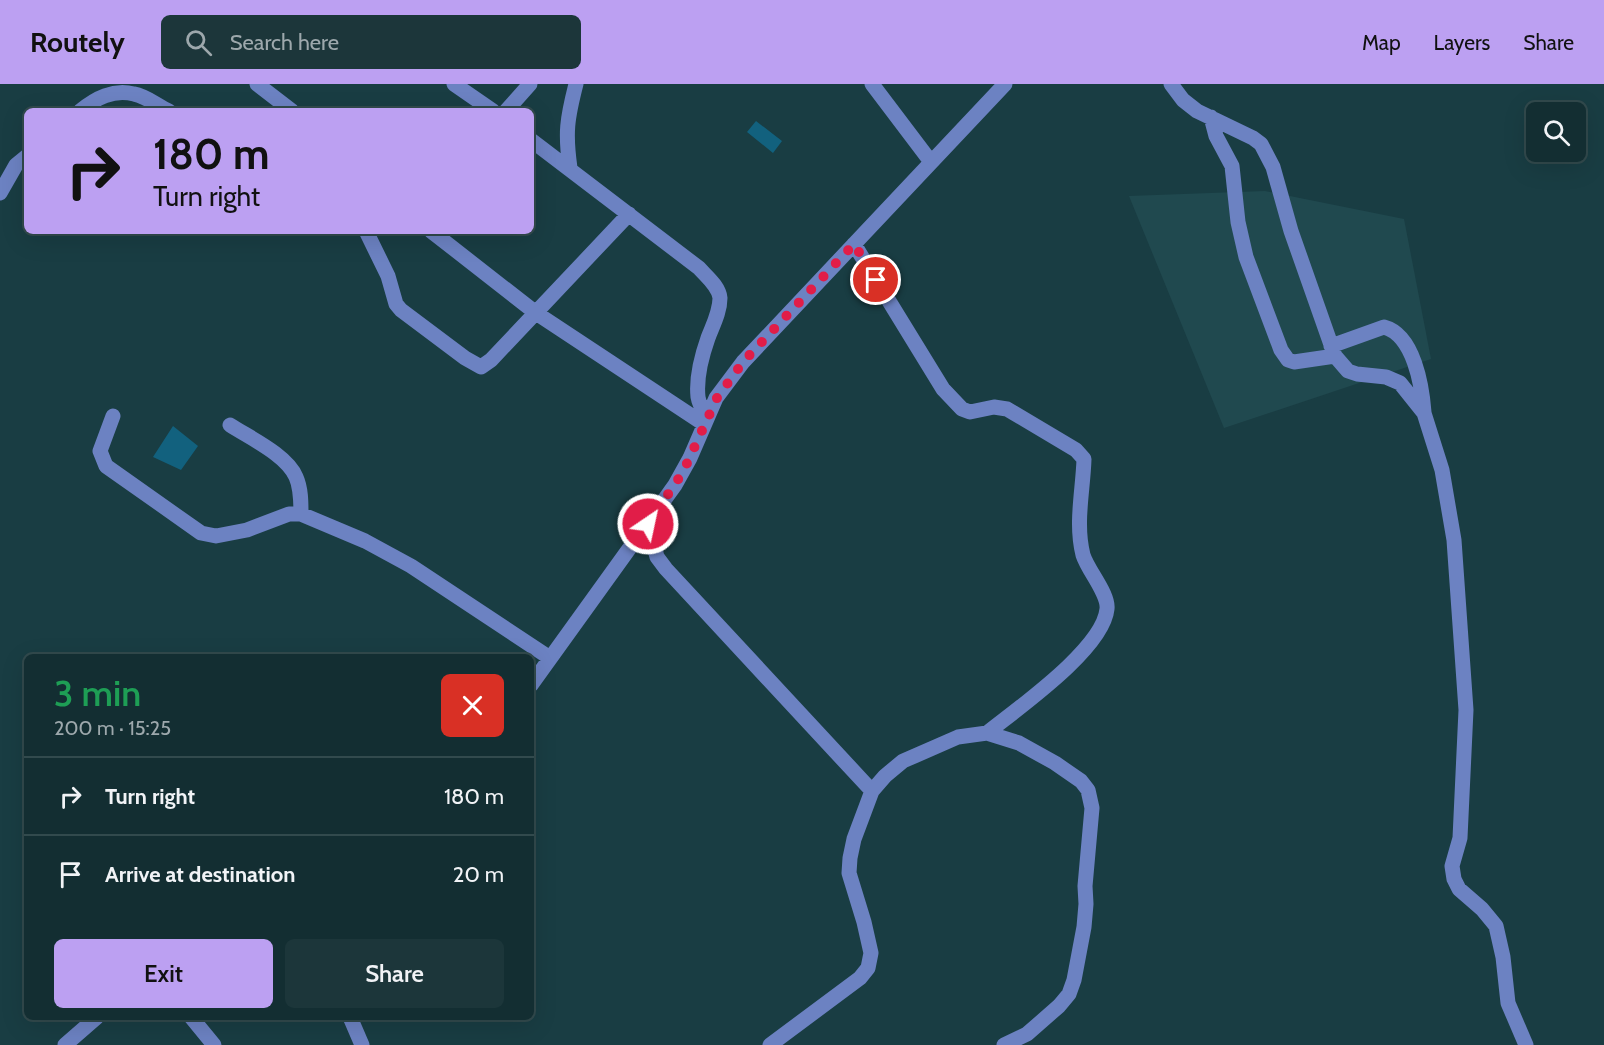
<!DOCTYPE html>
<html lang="en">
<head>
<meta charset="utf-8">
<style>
	body { margin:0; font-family:Cabin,sans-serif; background:#1c363a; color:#f1f3f6; height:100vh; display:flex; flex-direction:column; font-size:22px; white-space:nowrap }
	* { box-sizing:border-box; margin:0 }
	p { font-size:20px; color:#9da8ac }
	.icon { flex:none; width:33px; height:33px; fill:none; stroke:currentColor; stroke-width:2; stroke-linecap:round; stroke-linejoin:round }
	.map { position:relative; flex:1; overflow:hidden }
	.panel { position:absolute; left:24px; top:570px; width:510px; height:366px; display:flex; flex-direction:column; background:#132e32; border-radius:9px; box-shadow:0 6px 24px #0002,0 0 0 2px #324a4d }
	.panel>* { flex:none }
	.hud { position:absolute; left:24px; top:24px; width:510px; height:126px; border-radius:9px; box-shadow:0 6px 24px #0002,0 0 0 2px #324a4d; background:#bca0f2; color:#111; overflow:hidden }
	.fabs { position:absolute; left:1526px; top:18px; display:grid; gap:12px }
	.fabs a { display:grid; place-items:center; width:60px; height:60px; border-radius:9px; background:#132e32; box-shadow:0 6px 24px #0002,0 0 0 2px #324a4d; font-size:30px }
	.pin { position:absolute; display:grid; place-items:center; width:51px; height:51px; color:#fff; margin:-26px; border:3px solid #fff; border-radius:50%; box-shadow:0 2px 6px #0007 }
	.me { position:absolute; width:66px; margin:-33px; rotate:34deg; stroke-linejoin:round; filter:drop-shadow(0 0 4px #0008) }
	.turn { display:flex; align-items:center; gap:21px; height:126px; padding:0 30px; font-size:27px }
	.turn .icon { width:78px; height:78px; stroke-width:2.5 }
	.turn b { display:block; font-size:42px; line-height:51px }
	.round { display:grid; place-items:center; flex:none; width:63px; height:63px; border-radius:9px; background:#1c363a }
	.overview { display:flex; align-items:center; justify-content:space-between; height:102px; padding:0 30px }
	h1 { font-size:36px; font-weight:600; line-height:45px; color:#1e9e55 }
	.cta { display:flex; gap:12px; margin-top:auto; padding:12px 30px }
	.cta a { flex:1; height:69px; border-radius:9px; background:#bca0f2; color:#111; font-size:24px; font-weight:600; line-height:69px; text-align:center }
	.cta a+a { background:#1c363a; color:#f1f3f6 }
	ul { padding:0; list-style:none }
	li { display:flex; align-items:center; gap:18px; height:78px; padding:0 30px; border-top:2px solid #324a4d }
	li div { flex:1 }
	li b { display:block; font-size:22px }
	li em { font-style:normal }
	header { display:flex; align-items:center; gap:36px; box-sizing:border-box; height:84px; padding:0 30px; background:#bca0f2; color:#111 }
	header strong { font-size:28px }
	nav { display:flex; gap:33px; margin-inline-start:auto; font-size:21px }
	.search { width:420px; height:54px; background:#1c363a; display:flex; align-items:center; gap:15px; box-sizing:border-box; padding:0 21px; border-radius:9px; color:#9da8ac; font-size:22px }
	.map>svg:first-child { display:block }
	.built { fill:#20494f }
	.building { fill:#12617e }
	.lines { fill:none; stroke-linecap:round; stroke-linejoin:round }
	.minor { stroke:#6c82c2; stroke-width:15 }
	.route { stroke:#e11d48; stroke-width:10; stroke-dasharray:0 18 }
</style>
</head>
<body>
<header>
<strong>Routely</strong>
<div class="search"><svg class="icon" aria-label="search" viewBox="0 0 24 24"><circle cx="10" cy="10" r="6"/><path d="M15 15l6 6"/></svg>Search here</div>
<nav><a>Map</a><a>Layers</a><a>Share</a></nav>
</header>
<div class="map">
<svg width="1604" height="961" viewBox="0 0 1604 961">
	<rect width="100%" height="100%" fill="#193d43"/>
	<path class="built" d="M1265 107 1404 135 1431 275 1224 344 1129 112Z"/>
	<path class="building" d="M756 37 782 57 773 69 747 48Z
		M173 342 198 362 181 386 153 373Z"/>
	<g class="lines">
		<path class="minor" d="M257 0 292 27
			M454 0 493 27
			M872 0 931 78
			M1171 0 1183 16 1197 27 1253 54 1261 60 1273 83 1291 147 1335 272 1348 287 1357 290 1386 293 1400 299 1424 329 1442 386 1454 456 1466 626 1460 754 1452 782 1454 795 1459 805 1482 825 1496 842 1503 873 1508 919 1526 961
			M80 27C96 14 113 5 134 10 146 12 158 22 169 27
			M506 27 530 0
			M1211 33 1216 52 1232 82 1238 138 1246 173 1281 266 1288 276 1294 278 1335 272
			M531 56 699 184C706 192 719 202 720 214 720 228 713 241 708 254 702 271 696 294 698 313 699 320 703 327 707 334
			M570 84C565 49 567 35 576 0
			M0 109 16 81 27 72
			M366 147 388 192 396 220 401 226 465 274 481 283 491 276 629 130
			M431 147 536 229 704 340
			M854 160 943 305 962 325 970 328 994 323 1007 325 1076 366 1084 375C1083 407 1075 439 1083 471 1088 487 1109 510 1107 525 1103 565 1018 624 987 649
			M1331 262 1384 243C1414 251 1422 302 1424 328
			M113 332 100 367 106 382 201 449 216 452 247 446 289 430H301L365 457 411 482 550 574
			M230 341C250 354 287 371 296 393 301 404 301 418 301 430
			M648 439 657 473 666 485 872 707
			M531 601 675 401 690 374 716 314 743 278 1005 0
			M191 933 214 961
			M350 933 362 961
			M65 961 97 933
			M770 961 860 894 868 884 871 869 864 838 849 789 850 774 854 755 872 707 885 692 903 677 958 653 987 649 1019 659 1055 679 1081 697 1088 706 1092 724 1085 802 1086 820 1084 843 1074 896 1069 910 1059 922 1027 950 1004 961"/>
	</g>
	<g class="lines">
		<path class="route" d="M648 440 683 388 717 314 743 278 854 160 876 196"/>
	</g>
</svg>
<div class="fabs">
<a><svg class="icon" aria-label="search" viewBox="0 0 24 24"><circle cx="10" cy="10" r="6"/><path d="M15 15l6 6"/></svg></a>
</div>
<div class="pin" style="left:876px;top:196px;background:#d93025"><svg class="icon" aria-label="arrive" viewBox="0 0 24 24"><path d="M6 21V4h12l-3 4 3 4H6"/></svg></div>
<svg class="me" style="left:648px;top:440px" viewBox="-20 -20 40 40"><circle r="17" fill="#e11d48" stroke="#fff" stroke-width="3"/><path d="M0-11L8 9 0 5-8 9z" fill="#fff"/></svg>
<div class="hud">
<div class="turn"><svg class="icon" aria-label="right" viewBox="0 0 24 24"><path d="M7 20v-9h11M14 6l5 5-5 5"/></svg><div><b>180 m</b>Turn right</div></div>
</div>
<section class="panel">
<div class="overview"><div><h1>3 min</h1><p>200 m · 15:25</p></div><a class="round" style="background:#d93025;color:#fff"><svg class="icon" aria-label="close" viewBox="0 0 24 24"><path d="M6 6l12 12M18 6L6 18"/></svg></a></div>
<ul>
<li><svg class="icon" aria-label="right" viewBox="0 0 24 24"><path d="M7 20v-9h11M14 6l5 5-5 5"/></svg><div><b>Turn right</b></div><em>180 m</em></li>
<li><svg class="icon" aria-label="arrive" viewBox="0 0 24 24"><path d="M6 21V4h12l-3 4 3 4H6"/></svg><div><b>Arrive at destination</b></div><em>20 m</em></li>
</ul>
<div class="cta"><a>Exit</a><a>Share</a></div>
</section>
</div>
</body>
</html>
